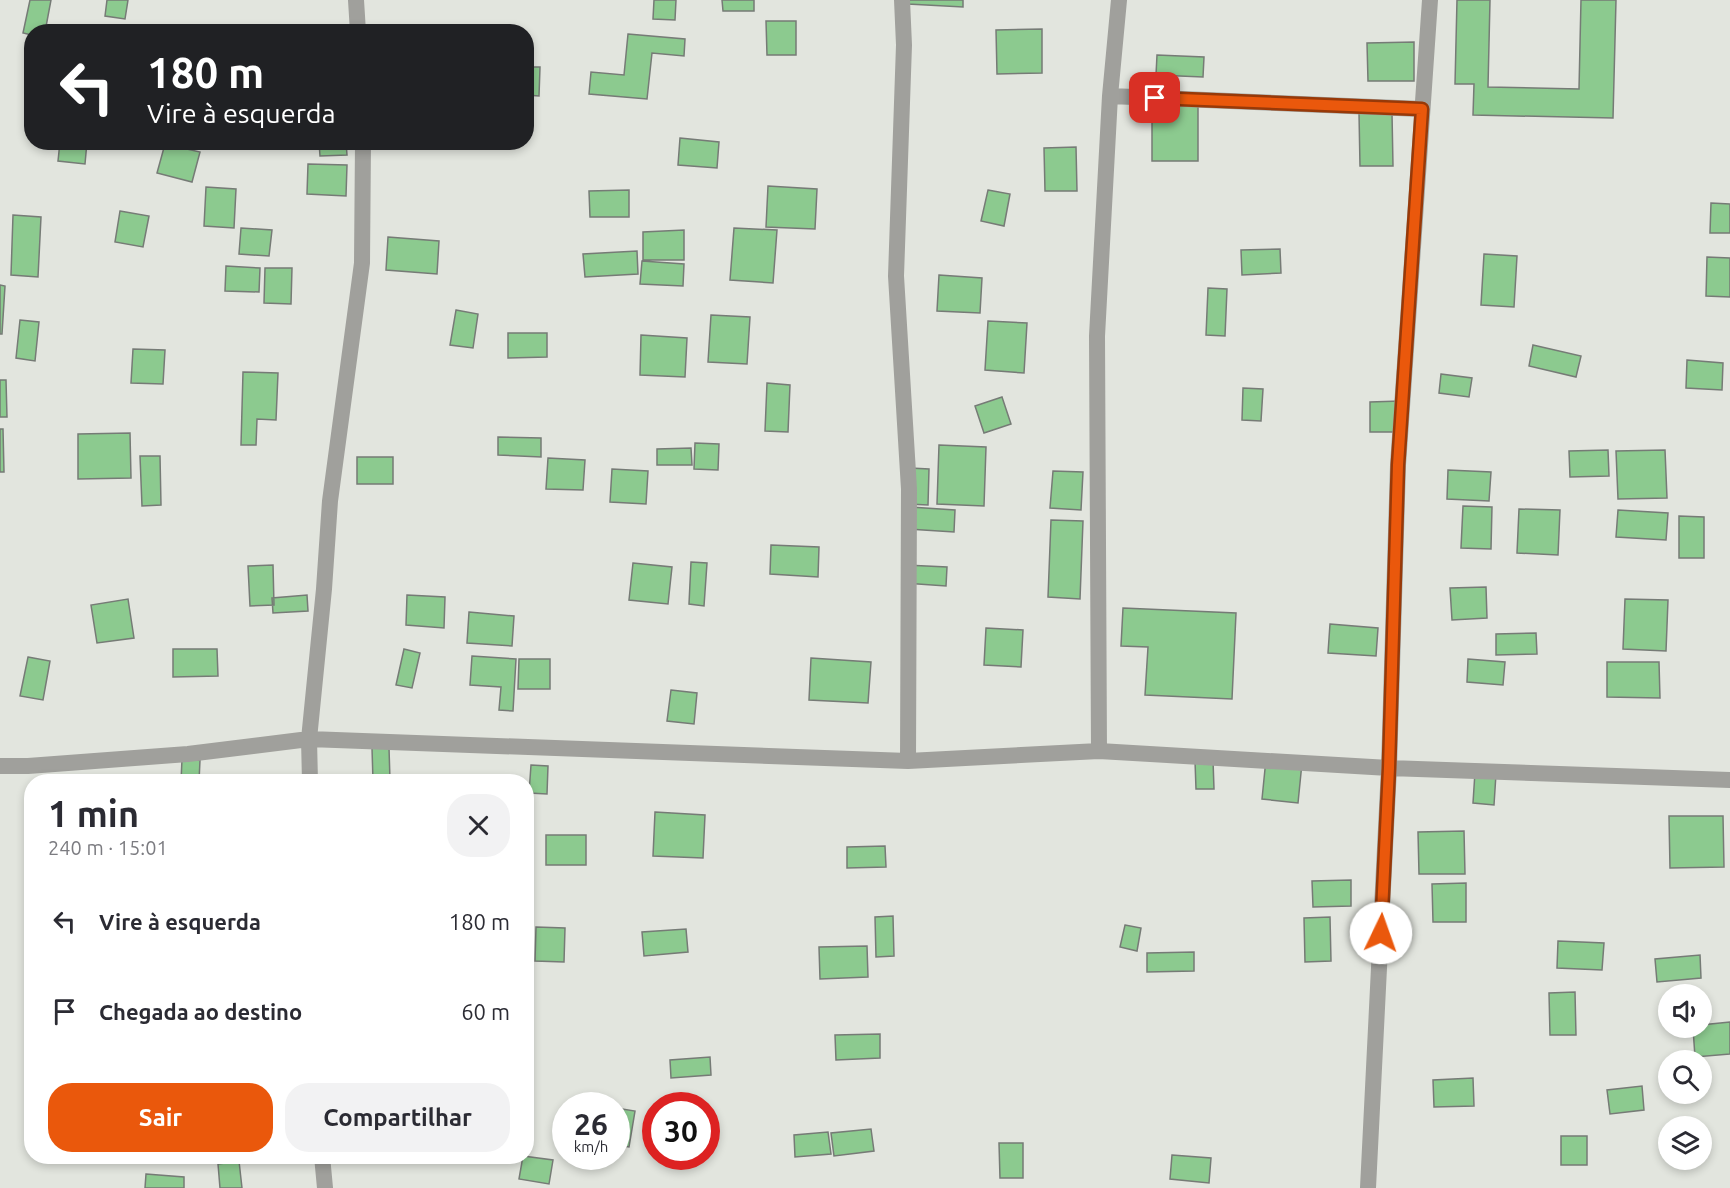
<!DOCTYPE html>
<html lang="pt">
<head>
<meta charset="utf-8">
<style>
	body { margin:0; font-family:Ubuntu,sans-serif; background:#f2f2f3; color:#2b2b33; height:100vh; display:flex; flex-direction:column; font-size:22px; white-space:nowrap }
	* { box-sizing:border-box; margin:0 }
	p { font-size:20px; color:#7c7c81 }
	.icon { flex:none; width:33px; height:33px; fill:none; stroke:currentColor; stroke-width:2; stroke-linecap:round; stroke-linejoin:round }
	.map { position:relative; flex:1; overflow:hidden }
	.sheet { position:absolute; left:24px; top:774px; width:510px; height:390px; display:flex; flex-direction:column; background:#fff; border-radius:24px; box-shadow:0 3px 9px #0003 }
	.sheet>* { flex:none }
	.guide { position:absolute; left:24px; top:24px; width:510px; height:126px; border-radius:24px; box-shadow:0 3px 9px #0003; background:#202124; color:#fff; overflow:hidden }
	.fabs { position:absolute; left:1658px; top:984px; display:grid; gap:12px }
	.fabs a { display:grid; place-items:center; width:54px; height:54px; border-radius:50%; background:#fff; box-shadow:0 3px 9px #0003; font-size:30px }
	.speed { position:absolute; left:552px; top:1092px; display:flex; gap:12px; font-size:30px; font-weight:700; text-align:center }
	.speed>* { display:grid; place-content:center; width:78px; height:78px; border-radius:50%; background:#fff; box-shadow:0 3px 9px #0003; line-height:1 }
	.speed small { font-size:15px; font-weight:400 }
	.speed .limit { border:9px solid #d22; background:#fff; color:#111 }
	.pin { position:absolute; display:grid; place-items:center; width:51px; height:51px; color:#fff; margin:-26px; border-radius:12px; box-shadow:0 3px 9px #0006 }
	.me { position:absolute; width:66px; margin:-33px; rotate:3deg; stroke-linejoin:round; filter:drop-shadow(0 0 4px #0008) }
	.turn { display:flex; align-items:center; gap:21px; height:126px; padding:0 24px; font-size:27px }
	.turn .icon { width:78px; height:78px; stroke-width:2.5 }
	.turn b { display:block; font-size:42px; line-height:51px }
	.round { display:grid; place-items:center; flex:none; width:63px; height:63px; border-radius:24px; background:#f2f2f3 }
	.head { display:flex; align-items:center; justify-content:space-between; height:102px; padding:0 24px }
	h1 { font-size:36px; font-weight:600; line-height:45px }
	.action { display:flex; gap:12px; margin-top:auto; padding:12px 24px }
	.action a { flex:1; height:69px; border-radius:24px; background:#ea580c; color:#fff; font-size:24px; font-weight:600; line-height:69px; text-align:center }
	.action a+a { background:#f2f2f3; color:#2b2b33 }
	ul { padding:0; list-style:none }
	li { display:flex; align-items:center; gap:18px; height:90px; padding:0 24px }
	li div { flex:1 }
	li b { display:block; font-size:22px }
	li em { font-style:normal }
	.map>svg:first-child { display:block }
	.building { fill:#8cca8f; stroke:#767b76; stroke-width:1.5 }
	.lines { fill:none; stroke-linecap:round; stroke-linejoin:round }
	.minor { stroke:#a0a09c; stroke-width:16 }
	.route-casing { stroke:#983908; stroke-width:15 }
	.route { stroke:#ea580c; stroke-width:10 }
</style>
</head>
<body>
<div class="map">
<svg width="1730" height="1188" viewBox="0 0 1730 1188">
	<rect width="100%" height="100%" fill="#e2e5de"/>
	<path class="building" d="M30 0H51L45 32H32V35L23 33Z
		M107 0H128L125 19 105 16Z
		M654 0H676L675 20 653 19Z
		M722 0H754V11H723Z
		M908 0H963V7L908 4Z
		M1457 0H1490L1488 87 1579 89 1581 0H1616L1613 118 1473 115 1474 84H1455Z
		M766 21H796V55H767Z
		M1042 29V73L997 74 996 30Z
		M628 34 685 39 684 56 652 53 647 99 589 94 591 72 624 75Z
		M1414 42V81H1368L1367 43Z
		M1157 55 1204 57 1203 77 1156 75Z
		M526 67H540L539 96 526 95Z
		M1152 103H1198V161H1152Z
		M1359 113H1392L1393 166H1360Z
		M680 138 719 142 717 168 678 165Z
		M60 142H87L85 164 58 161Z
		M272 142H307V146Z
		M319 142H346L347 155 320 156Z
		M165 144 200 152 192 182 157 173Z
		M1076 147 1077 191H1045L1044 148Z
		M308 164 347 165 346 196 307 194Z
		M768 186 817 189 815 229 766 227Z
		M206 187 236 189 234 228 204 226Z
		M629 190V217H590L589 191Z
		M988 190 1010 194 1004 226 981 221Z
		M1711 203 1730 204V233H1710Z
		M120 211 149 216 143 247 115 242Z
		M13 215 41 217 38 277 11 275Z
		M241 228 272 230 269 256 239 254Z
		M734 228 777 230 773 283 730 280Z
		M684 230V260H643V232Z
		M388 237 439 241 437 274 386 270Z
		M1280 249 1281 273 1242 275 1241 250Z
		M637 251 638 274 585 277 583 254Z
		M1484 254 1517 256 1514 307 1481 305Z
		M1707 257 1730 258V297L1706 296Z
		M642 261 684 264 683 286 640 284Z
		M226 266 260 268 259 292 225 291Z
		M265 268H292L291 304 264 303Z
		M939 275 982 278 980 313 937 311Z
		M0 285 5 286 2 334H0Z
		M1208 288 1227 289 1225 336 1206 335Z
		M456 310 478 314 473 348 450 345Z
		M711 315 750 317 747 364 708 362Z
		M20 320 39 322 35 361 16 358Z
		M988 321 1027 323 1024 373 985 370Z
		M508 333H547V357L508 358Z
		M641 335 687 338 685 377 640 375Z
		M1533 345 1581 356 1576 377 1529 366Z
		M133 349 165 350 163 384 131 383Z
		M1687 360 1723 363 1722 390 1686 388Z
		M243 372 278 373 276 420 257 419 256 445H241Z
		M1441 374 1472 378 1469 397 1439 393Z
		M0 380H6L7 417H0Z
		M767 383 790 385 788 432 765 431Z
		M1243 388 1263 389 1261 421 1242 420Z
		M1002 397 1011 424 984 433 975 406Z
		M1400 401 1401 432H1370V402Z
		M0 429H3L4 472H0Z
		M130 433 131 478 78 479V434Z
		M498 437 541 438V457L498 455Z
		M695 443 719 444 718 470 694 469Z
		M939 445 986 447 984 506 937 504Z
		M691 448 692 465H657V449Z
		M1608 450 1609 476 1570 477 1569 451Z
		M1665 450 1667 498 1618 499 1616 451Z
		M140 456H160L161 505 142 506Z
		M357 457H393V484H357Z
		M548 458 585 460 583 490 546 489Z
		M910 468 929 469 928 505 908 504Z
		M612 469 648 471 646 504 610 502Z
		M1448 470 1491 472 1489 501 1447 499Z
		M1053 471 1083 472 1081 510 1050 508Z
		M1463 506 1492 507 1491 549 1461 548Z
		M910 507 955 510 954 532 908 529Z
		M1519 509 1560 510 1558 555 1517 553Z
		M1618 510 1668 513 1666 540 1616 537Z
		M1679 516 1704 517V558H1679Z
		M1051 520 1083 521 1080 599 1048 597Z
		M771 545 819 547 818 577 770 574Z
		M691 562 707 563 704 606 689 604Z
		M633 563 672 567 668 604 629 600Z
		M273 565 274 605 250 606 248 566Z
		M905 565 947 567 946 586 904 583Z
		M1486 587 1487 618 1452 620 1450 588Z
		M307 595 308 611 273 613 272 598Z
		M407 595 445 597 444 628 406 625Z
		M128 599 134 638 97 643 91 605Z
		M1625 599 1668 600 1666 651 1623 649Z
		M1123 608 1236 613 1232 699 1145 695 1148 647 1121 646Z
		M469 612 514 616 512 646 467 643Z
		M1330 624 1378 628 1376 656 1328 653Z
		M986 628 1023 630 1021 667 984 665Z
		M1536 633 1537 654 1496 655V634Z
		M173 649H217L218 676 173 677Z
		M404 649 420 653 412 688 396 685Z
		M472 656 516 659 513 711 499 710 501 687 470 685Z
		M28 657 50 661 43 700 20 696Z
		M811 658 871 662 868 703 809 700Z
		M519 659H550V689H518Z
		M1468 659 1505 662 1503 685 1467 682Z
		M1607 662H1659L1660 698 1607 697Z
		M671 690 697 693 694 724 667 721Z
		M372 748H389L390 780 373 781Z
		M182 759 200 760 199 782H181Z
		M1266 759 1302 763 1298 803 1262 799Z
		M1213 760 1214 789H1196L1195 761Z
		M531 765 548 766 547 794 529 793Z
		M1475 772 1496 774 1494 805 1473 803Z
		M655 812 705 815 703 858 653 856Z
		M1669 816H1723L1724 867 1670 868Z
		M1464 831 1465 874H1419L1418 832Z
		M546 835H586V865H546Z
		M885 846 886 867 847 868V847Z
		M1351 880V906L1313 907 1312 881Z
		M1466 883V922H1433L1432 884Z
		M893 916 894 956 876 957 875 917Z
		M1330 917 1331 961 1305 962 1304 918Z
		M1125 925 1141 928 1137 951 1120 947Z
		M536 927 565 928 564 962 535 961Z
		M686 929 688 952 644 956 642 932Z
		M1558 941 1604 943 1602 970 1557 968Z
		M867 946 868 977 820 979 819 947Z
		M1194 952V971L1147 972V953Z
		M1700 955 1701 978 1657 982 1655 959Z
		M1575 992 1576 1035H1550L1549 993Z
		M1730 1022V1054L1695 1057 1693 1028H1701V1025Z
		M880 1034V1058L836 1060 835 1035Z
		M710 1057 711 1075 671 1078 670 1060Z
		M1473 1078 1474 1106 1434 1107 1433 1080Z
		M1642 1086 1644 1110 1610 1114 1607 1090Z
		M616 1108 635 1111 629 1147 616 1145Z
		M871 1129 874 1151 834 1156 831 1133Z
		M828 1132 831 1154 795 1157 794 1135Z
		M1561 1136H1587V1165H1561Z
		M999 1143H1023V1178H1000Z
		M1172 1155 1211 1158 1209 1183 1170 1179Z
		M523 1156 553 1160 549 1184 519 1179Z
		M239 1161 242 1188H220L218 1164Z
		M146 1174 184 1177V1188H145Z"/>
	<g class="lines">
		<path class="minor" d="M356 0 358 32
			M902 0 904 45 896 276 909 489 908 761
			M1110 96 1422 109
			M1099 751 1097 336 1110 96 1119 0
			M0 766H28L188 754 309 739 908 761 1099 751 1389 768 1730 780
			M310 782 309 739 324 589 330 501 362 263 363 142
			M322 1156 325 1188
			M1368 1188 1389 768 1398 465 1430 0"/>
	</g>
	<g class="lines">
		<g class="route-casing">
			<path id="route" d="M1155 98 1422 109 1398 465 1389 768 1381 933"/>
		</g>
		<use href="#route" class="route"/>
	</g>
</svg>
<div class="fabs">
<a><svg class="icon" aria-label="sound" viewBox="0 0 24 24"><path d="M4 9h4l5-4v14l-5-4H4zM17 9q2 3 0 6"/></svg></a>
<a><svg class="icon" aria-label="search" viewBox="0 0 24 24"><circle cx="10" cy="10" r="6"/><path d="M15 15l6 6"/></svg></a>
<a><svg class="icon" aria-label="layers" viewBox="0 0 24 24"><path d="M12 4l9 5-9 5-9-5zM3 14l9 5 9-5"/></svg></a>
</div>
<div class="speed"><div>26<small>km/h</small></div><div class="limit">30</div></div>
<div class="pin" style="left:1155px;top:98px;background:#d93025"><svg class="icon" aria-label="arrive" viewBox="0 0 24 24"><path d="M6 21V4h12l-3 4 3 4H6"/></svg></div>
<svg class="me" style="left:1381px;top:933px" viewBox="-20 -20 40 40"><circle r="19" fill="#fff"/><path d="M0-13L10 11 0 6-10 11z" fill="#ea580c"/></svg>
<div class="guide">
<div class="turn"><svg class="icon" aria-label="left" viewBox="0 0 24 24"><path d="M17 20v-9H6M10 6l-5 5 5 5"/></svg><div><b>180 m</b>Vire à esquerda</div></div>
</div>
<section class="sheet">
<div class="head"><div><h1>1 min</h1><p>240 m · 15:01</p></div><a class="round"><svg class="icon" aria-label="close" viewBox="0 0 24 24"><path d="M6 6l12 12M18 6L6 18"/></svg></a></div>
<ul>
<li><svg class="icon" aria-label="left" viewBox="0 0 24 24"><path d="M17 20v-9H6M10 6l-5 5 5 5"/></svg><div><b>Vire à esquerda</b></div><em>180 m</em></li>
<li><svg class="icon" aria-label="arrive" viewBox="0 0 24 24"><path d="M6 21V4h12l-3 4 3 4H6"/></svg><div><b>Chegada ao destino</b></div><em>60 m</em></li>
</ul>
<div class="action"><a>Sair</a><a>Compartilhar</a></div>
</section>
</div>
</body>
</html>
